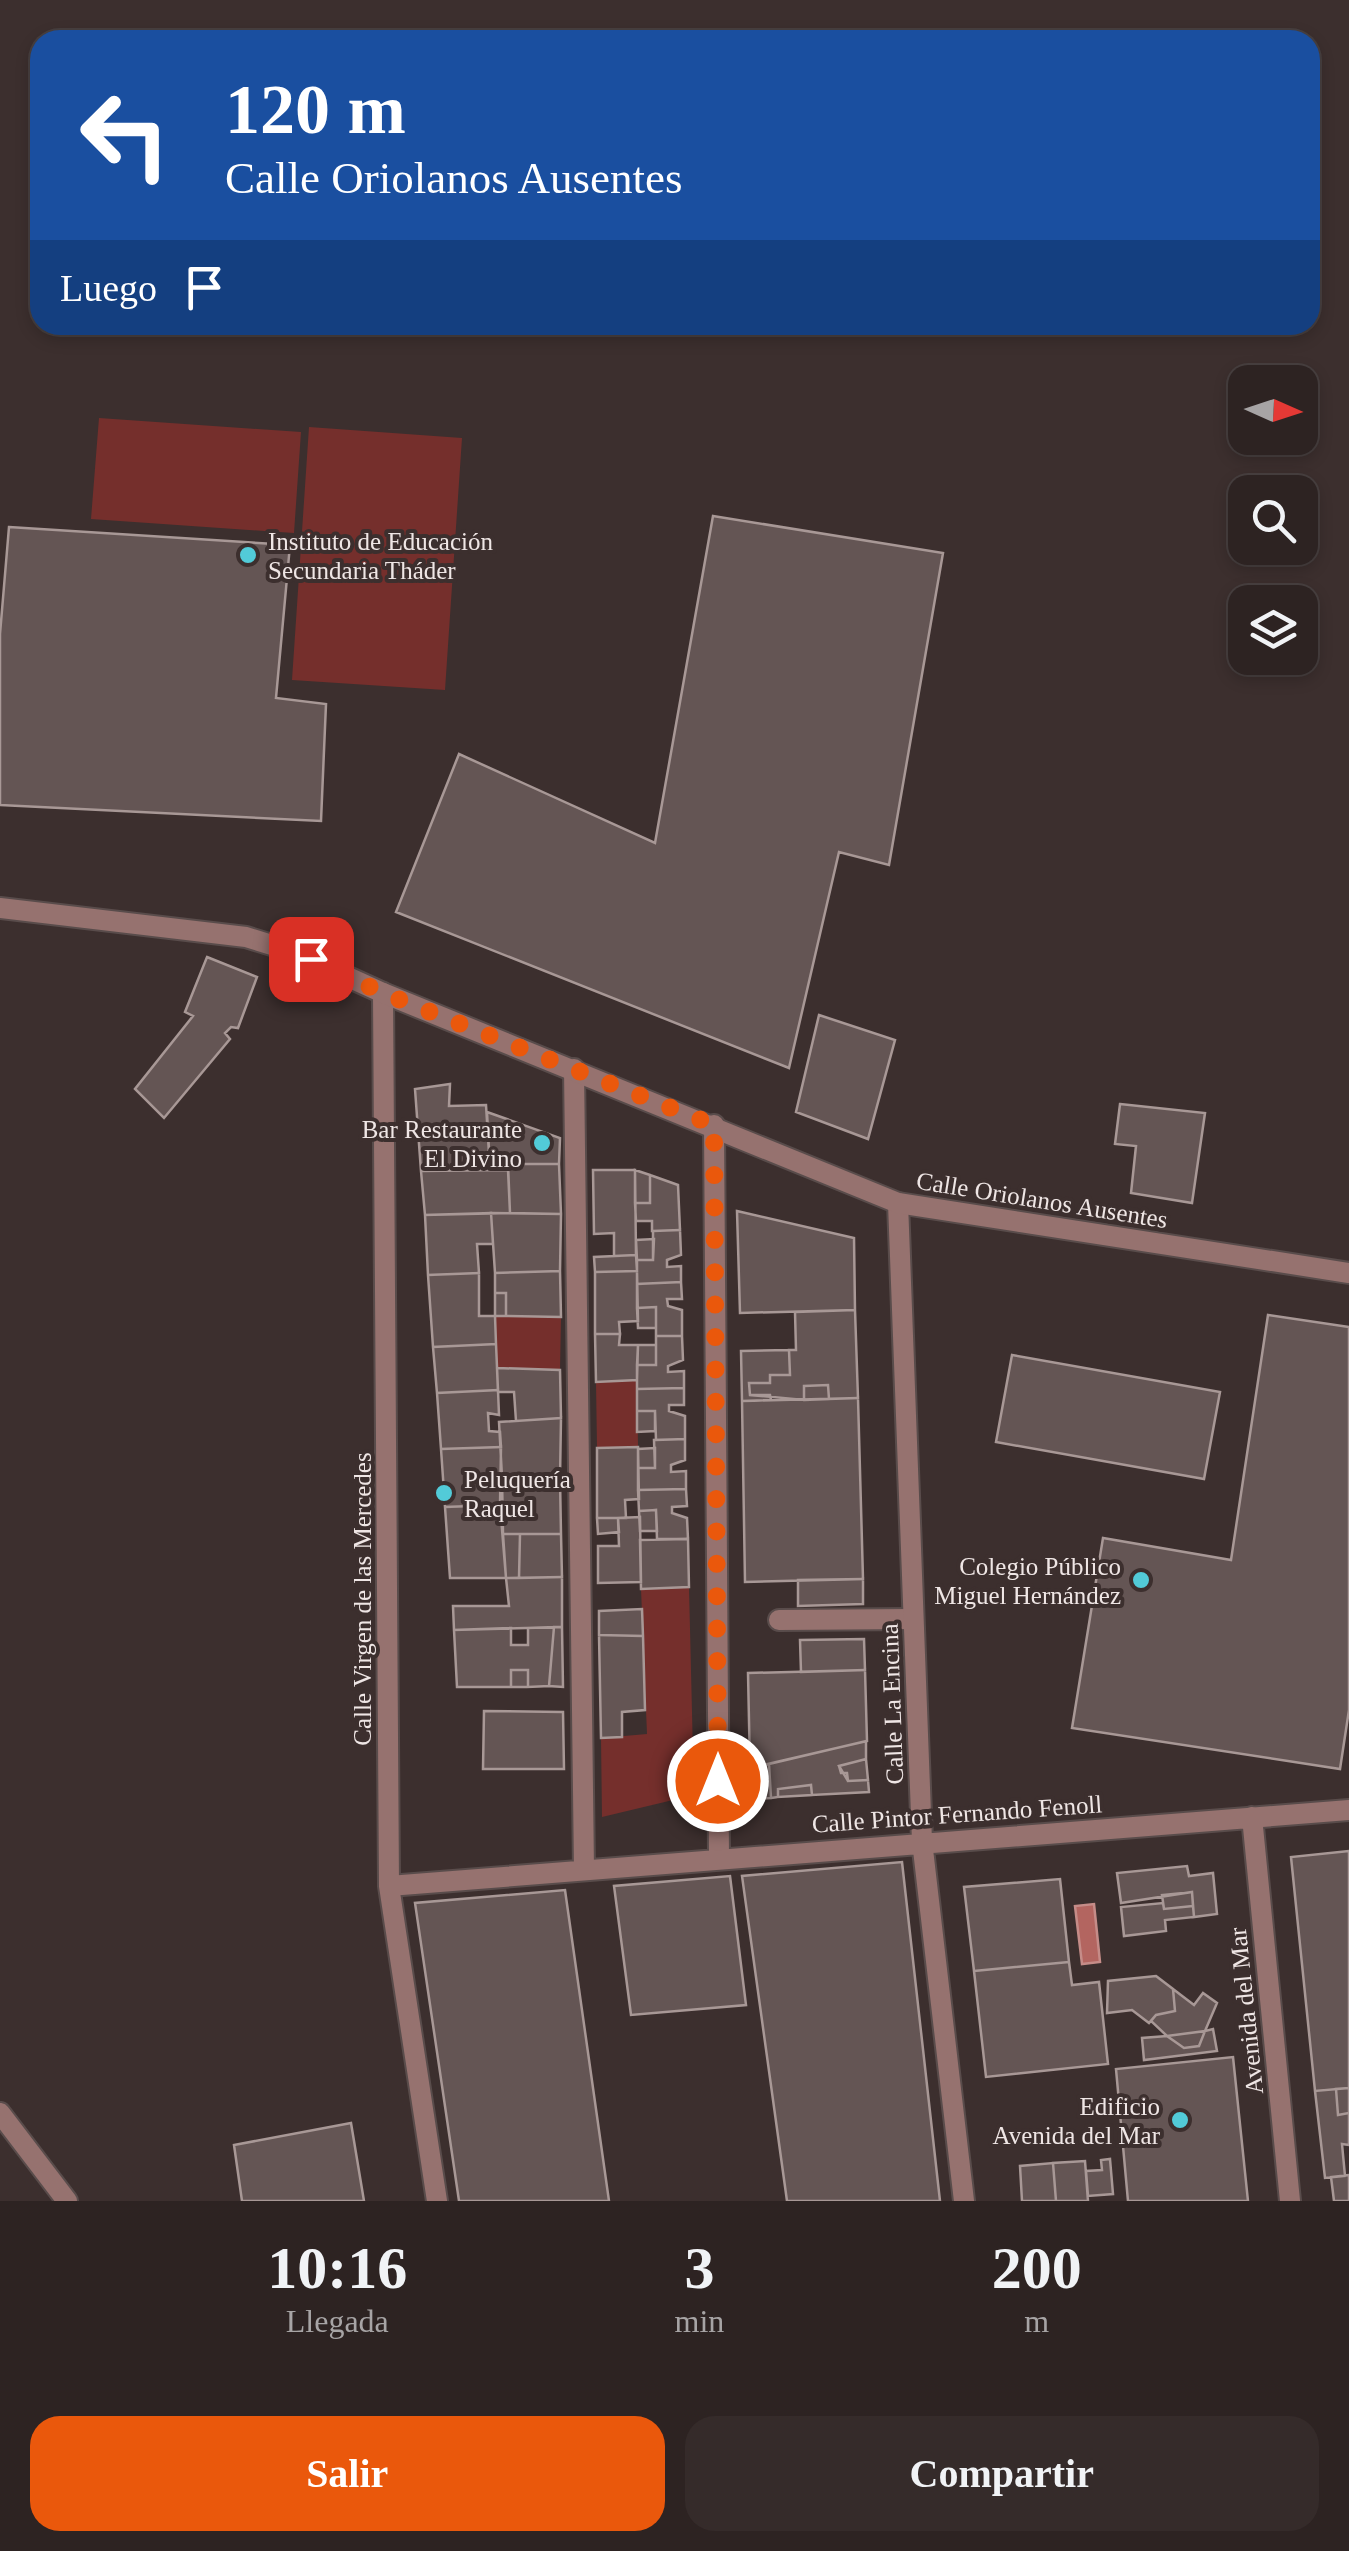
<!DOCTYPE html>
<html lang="es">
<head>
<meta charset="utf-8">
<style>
	body { margin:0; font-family:Georgia,serif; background:#352b2a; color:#f1f3f6; height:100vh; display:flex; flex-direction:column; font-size:38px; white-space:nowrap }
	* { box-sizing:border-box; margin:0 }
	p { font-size:32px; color:#a7a4a5 }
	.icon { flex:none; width:55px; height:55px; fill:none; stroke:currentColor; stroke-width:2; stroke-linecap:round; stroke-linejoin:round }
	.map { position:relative; height:2201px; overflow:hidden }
	.sheet { display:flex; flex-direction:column; background:#2d2322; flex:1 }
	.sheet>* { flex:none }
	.banner { position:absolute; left:30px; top:30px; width:1290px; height:305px; border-radius:30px; box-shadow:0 5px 15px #0003,0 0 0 2px #484040; background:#1a4fa0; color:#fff; overflow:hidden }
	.needle { width:65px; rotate:93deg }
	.buttons { position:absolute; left:1228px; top:365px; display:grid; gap:20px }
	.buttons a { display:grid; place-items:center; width:90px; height:90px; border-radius:20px; background:#2d2322; box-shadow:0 5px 15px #0003,0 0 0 2px #484040; font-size:50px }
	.pin { position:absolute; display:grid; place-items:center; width:85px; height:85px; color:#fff; margin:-42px; border-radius:20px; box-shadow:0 5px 15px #0006 }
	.me { position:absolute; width:110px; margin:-55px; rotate:0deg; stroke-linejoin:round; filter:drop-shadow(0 0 8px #0008) }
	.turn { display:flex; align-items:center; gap:35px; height:210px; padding:0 30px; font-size:45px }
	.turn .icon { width:130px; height:130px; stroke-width:2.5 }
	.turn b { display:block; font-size:70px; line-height:85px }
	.then { display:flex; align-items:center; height:95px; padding:0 30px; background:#0003; gap:20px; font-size:38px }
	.eta { display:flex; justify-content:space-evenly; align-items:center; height:170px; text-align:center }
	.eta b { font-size:60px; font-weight:700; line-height:70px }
	.action { display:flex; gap:20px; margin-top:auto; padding:20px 30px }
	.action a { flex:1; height:115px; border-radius:30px; background:#ea580c; color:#fff; font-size:40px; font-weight:700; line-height:115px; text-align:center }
	.action a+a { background:#352b2a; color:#f1f3f6 }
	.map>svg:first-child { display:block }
	.green { fill:#752f2c }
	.water { fill:#b36560; stroke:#c58c88; stroke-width:2.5 }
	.building { fill:#645554; stroke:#a89896; stroke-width:2.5 }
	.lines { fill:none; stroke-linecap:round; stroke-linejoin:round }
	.service-casing { stroke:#594c4b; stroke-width:24 }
	.minor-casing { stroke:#594c4b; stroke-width:24 }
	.tertiary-casing { stroke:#594c4b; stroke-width:24 }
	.service { stroke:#96726f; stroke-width:20 }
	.minor { stroke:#96726f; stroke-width:20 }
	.tertiary { stroke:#96726f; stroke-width:20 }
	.route { stroke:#ea580c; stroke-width:18; stroke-dasharray:0 32.4 }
	.poi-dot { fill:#52cbd8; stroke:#3c2f2e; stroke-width:4 }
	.labels { text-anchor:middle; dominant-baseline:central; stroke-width:8; stroke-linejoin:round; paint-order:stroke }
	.poi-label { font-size:25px; fill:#efe6e5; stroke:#3c2f2e; text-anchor:end }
	.street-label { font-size:25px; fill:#efe6e5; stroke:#3c2f2e }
</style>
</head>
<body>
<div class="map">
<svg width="1349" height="2201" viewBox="0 0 1349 2201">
	<rect width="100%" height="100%" fill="#3c2f2e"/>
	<path class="green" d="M99 418 301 432 294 533 91 519Z
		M309 427 462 438 445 690 292 680Z
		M495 1316 561 1317 560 1370 497 1368Z
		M637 1380 638 1447 597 1448 596 1382Z
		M689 1587 694 1795 602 1817 601 1738 647 1734 641 1589Z"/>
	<path class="water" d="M1094 1904 1100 1962 1082 1964 1075 1906Z"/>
	<path class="building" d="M713 516 943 553 889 865 839 852 789 1068 396 912 459 754 655 843Z
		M9 527 290 545 276 698 326 704 321 821 0 805V634Z
		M207 957 257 977 238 1028 231 1027 225 1033 230 1039 164 1118 135 1089 193 1016 185 1012Z
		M819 1015 895 1040 868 1139 796 1112Z
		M450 1084 449 1106 486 1105 490 1170 421 1171 415 1089Z
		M1120 1104 1205 1113 1192 1203 1131 1193 1136 1146 1115 1144Z
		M487 1112 560 1138 559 1164H508V1170H490Z
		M508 1164H559L561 1214 510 1213Z
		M508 1170 510 1213 425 1215 421 1171Z
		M593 1170H635L636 1255 614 1256V1233L594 1234Z
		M635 1170 650 1175V1203H635Z
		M650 1175 678 1185 680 1230 652 1231V1221H636L635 1203H650Z
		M737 1211 854 1238 855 1310 740 1313Z
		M491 1213 561 1214 560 1271 495 1273Z
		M491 1213 493 1244H477L479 1273 428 1275 425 1215Z
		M680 1230 681 1255 667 1260V1267L681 1266V1282L637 1284V1260H653V1231Z
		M654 1239 653 1260H637L636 1240Z
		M636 1255 637 1271 595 1272 594 1257Z
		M560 1271 561 1317 506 1316V1293H495V1273Z
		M637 1271 638 1321 619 1322 620 1334H595V1272Z
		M479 1273V1316H495L496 1344 433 1347 428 1275Z
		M681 1282 682 1299H667L668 1306 682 1310V1336H656V1307L637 1308V1284Z
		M495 1293H506V1316H495Z
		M656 1307V1328H638L637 1308Z
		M855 1310 858 1398 829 1399 828 1385 804 1386V1400L750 1395 749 1383H770V1375H790L789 1350H796L795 1312Z
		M1268 1315 1349 1327V1710L1340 1769 1072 1728 1103 1538 1231 1560Z
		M595 1334H620L619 1345H638L637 1380 596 1382Z
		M656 1336H682L683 1360 668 1366V1372L684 1371V1388L637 1389V1365H656Z
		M496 1344 498 1390 437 1393 433 1347Z
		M638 1345H656V1365H637Z
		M789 1350 790 1375H770V1383H749L750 1395H770L771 1400 742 1401 741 1351Z
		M1012 1355 1220 1392 1204 1479 996 1442Z
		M497 1368 560 1370 561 1418 516 1421 514 1392H498Z
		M828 1385 829 1399 804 1400V1386Z
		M684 1388V1405H669V1411L685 1416V1439L656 1440 655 1411H637V1389Z
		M498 1390 499 1415 488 1413 489 1431 500 1432 501 1447 441 1449 437 1393Z
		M858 1398 863 1579 745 1582 742 1401Z
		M637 1411H655V1431L637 1432Z
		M561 1418 560 1479 502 1477 499 1422Z
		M685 1439V1460L671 1465V1472L686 1471V1489L638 1490V1468H655L654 1440Z
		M501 1447 500 1505 445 1507 441 1449Z
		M597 1448 638 1447 639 1499 625 1500 626 1518H597Z
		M655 1448V1468H638V1449Z
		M502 1477 560 1479 561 1534H503Z
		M686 1489 687 1506 672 1507V1513L687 1518 688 1539H657L656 1510 639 1511 638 1490Z
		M500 1505 506 1578H450L445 1507Z
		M656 1510 657 1531H640L639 1511Z
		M640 1517 641 1582 598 1583V1546H619L618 1518Z
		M597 1518H618L619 1532 598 1534Z
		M503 1534H520L519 1578H506Z
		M520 1534H561L562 1577 519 1578Z
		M688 1539 689 1587 641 1589 640 1540Z
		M562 1577V1627L454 1630 453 1606H509L506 1578Z
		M863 1579V1604L798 1606V1580Z
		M642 1609 643 1636 599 1635V1611Z
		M554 1627 549 1686 528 1687V1670H511V1687H457L454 1630 511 1628V1645H528V1628Z
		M554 1627H562L563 1687 549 1686Z
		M599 1635 643 1636 645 1710 622 1712V1737L601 1738Z
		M864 1639 865 1670 801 1672 800 1640Z
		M511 1670H528V1687H511Z
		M865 1670 867 1741 750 1768 748 1673Z
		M484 1711 563 1712 564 1769H483Z
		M866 1741V1759L839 1766 848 1781 868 1780 869 1792 812 1795 811 1785 778 1789V1797L771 1798 769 1764Z
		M866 1759 868 1780 848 1781 847 1773H841L839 1766Z
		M769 1764 771 1798 754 1799 752 1768Z
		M811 1785 812 1795 778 1797V1789Z
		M1349 1851V2088L1315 2091 1291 1857Z
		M902 1862 940 2201H787L742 1876Z
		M1187 1866 1189 1876 1213 1873 1217 1914 1194 1917 1192 1892 1121 1903 1117 1873Z
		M730 1876 746 2005 631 2015 614 1886Z
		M1060 1879 1069 1962 974 1971 964 1887Z
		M565 1890 609 2201H459L415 1903Z
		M1192 1892 1193 1906 1164 1909 1162 1895Z
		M1163 1903 1164 1909 1193 1906 1194 1917 1165 1920 1166 1931 1124 1936 1121 1907Z
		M1069 1962 1072 1985 1099 1982 1108 2064 986 2077 974 1971Z
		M1156 1976 1173 1989 1175 2011 1156 2015 1149 2023 1132 2010 1107 2013 1108 1981Z
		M1173 1989 1194 2005 1203 1993 1217 2003 1205 2031 1167 2036 1151 2021 1156 2015 1175 2011Z
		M1213 2029 1217 2051 1144 2060 1142 2038 1167 2036 1184 2048 1199 2046 1205 2031Z
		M1205 2031 1199 2046 1184 2048 1167 2036Z
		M1233 2057 1248 2201H1128L1116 2069Z
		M1349 2088V2113L1338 2115 1336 2089Z
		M1336 2089 1338 2115 1349 2113V2145L1342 2144 1345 2176 1325 2178 1315 2091Z
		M351 2123 364 2201H242L234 2145Z
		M1110 2159 1113 2194 1088 2196 1086 2171 1102 2170 1101 2160Z
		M1085 2161 1088 2201H1056L1053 2163Z
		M1053 2163 1056 2201H1022L1020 2166Z
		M1349 2175V2201H1334L1331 2177Z"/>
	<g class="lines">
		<g class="service-casing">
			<path id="service" d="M779 1620 913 1619"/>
		</g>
		<g class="minor-casing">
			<path id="minor" d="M383 993 389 1886 437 2201
				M574 1069 584 1870
				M714 1125 719 1858
				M898 1203 922 1841 964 2201
				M1252 1817 1290 2201
				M389 1886 1349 1810"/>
		</g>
		<g class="tertiary-casing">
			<path id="tertiary" d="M0 908 246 937 291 951 383 993 898 1203 1349 1273
				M0 2113 67 2201"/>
		</g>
		<use href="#service" class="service"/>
		<use href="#minor" class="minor"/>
		<use href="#tertiary" class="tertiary"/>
	</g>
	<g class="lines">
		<path class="route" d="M311 959 383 993 714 1125 718 1781"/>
	</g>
	<g class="poi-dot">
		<circle cx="248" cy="555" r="10"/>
		<circle cx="542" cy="1143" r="10"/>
		<circle cx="444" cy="1493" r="10"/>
		<circle cx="1141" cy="1580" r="10"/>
		<circle cx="1180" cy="2120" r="10"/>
	</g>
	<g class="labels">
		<g class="poi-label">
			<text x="268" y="541" text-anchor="start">Instituto de Educación<tspan x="268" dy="29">Secundaria Tháder</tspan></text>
			<text x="522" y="1129">Bar Restaurante<tspan x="522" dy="29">El Divino</tspan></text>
			<text x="464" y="1479" text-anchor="start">Peluquería<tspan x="464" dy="29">Raquel</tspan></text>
			<text x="1121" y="1566">Colegio Público<tspan x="1121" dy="29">Miguel Hernández</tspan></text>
			<text x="1160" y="2106">Edificio<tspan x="1160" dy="29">Avenida del Mar</tspan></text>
		</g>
		<g class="street-label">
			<text transform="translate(1042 1200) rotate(9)">Calle Oriolanos Ausentes</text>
			<text transform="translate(362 1599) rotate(-90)">Calle Virgen de las Mercedes</text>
			<text transform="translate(892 1704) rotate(-92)">Calle La Encina</text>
			<text transform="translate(957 1814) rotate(-4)">Calle Pintor Fernando Fenoll</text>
			<text transform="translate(1246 2011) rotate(-96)">Avenida del Mar</text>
		</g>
	</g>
</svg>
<div class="buttons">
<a><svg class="needle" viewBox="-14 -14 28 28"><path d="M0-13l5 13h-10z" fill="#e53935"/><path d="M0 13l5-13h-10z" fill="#a7a4a5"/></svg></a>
<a><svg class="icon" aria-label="search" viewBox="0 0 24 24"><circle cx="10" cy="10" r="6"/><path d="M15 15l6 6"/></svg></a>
<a><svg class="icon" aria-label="layers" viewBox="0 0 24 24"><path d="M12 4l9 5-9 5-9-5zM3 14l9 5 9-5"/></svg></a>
</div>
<div class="pin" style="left:311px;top:959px;background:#d93025"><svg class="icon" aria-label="arrive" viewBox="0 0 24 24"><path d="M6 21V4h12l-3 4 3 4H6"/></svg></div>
<svg class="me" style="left:718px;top:1781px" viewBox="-20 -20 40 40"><circle r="17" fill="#ea580c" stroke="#fff" stroke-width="3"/><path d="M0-11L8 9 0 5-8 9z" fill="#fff"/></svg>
<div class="banner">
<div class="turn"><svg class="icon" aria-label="left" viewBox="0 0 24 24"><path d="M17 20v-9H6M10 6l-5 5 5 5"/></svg><div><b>120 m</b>Calle Oriolanos Ausentes</div></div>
<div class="then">Luego<svg class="icon" aria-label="arrive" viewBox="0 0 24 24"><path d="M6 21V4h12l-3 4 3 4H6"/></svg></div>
</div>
</div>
<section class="sheet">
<div class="eta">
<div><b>10:16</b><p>Llegada</p></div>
<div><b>3</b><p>min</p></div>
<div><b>200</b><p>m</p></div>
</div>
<div class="action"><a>Salir</a><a>Compartir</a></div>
</section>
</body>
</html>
